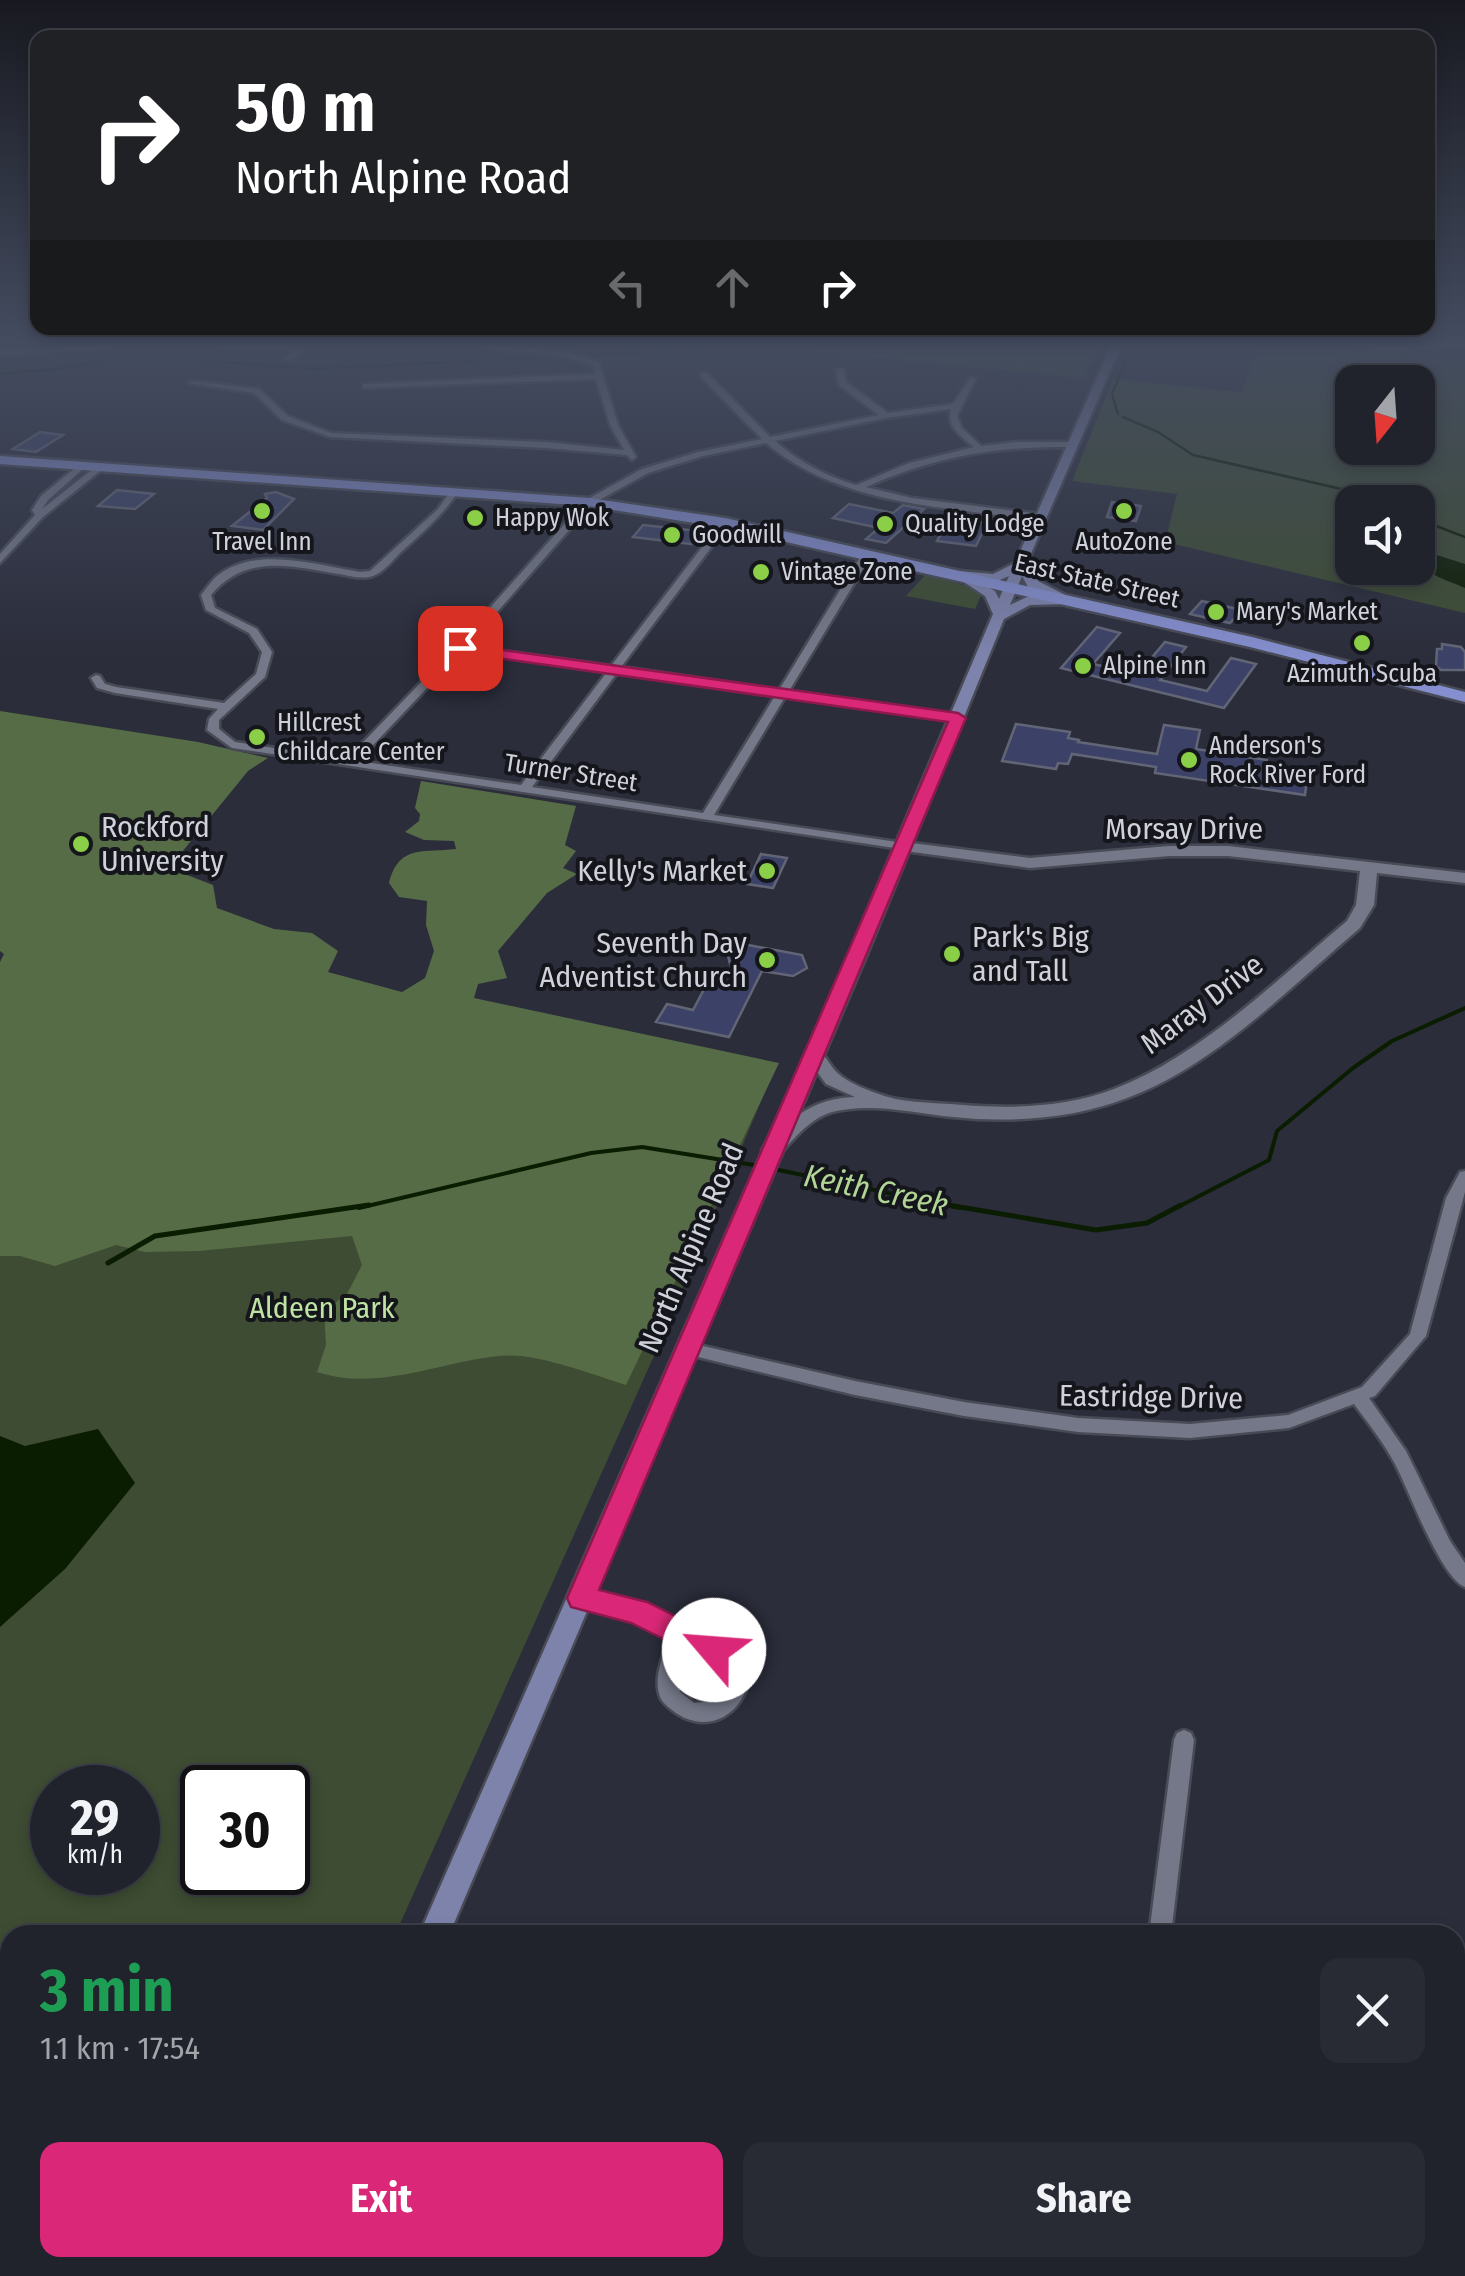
<!DOCTYPE html>
<html lang="en">
<head>
<meta charset="utf-8">
<style>
	body { margin:0; font-family:"Fira Sans Condensed",sans-serif; background:#282a34; color:#f1f3f6; height:100vh; display:flex; flex-direction:column; font-size:38px; white-space:nowrap }
	* { box-sizing:border-box; margin:0 }
	p { font-size:32px; color:#a2a4a9 }
	.icon { flex:none; width:55px; height:55px; fill:none; stroke:currentColor; stroke-width:2; stroke-linecap:round; stroke-linejoin:round }
	.map { position:relative; flex:1; overflow:hidden }
	.panel { position:absolute; left:0px; top:1925px; width:1465px; height:352px; display:flex; flex-direction:column; background:#20222c; border-radius:30px 30px 0 0; box-shadow:0 5px 15px #0003,0 0 0 2px #3d3f48 }
	.panel>* { flex:none }
	.banner { position:absolute; left:30px; top:30px; width:1405px; height:305px; border-radius:20px; box-shadow:0 5px 15px #0003,0 0 0 2px #3d3f48; background:#202124; color:#fff; overflow:hidden }
	.needle { width:65px; rotate:197deg }
	.buttons { position:absolute; left:1335px; top:365px; display:grid; gap:20px }
	.buttons a { display:grid; place-items:center; width:100px; height:100px; border-radius:20px; background:#20222c; box-shadow:0 5px 15px #0003,0 0 0 2px #3d3f48; font-size:50px }
	.speed { position:absolute; left:30px; top:1765px; display:flex; gap:20px; font-size:50px; font-weight:700; text-align:center }
	.speed>* { display:grid; place-content:center; width:130px; height:130px; border-radius:50%; background:#20222c; box-shadow:0 5px 15px #0003,0 0 0 2px #3d3f48; line-height:1 }
	.speed small { font-size:25px; font-weight:400 }
	.speed .limit { border:5px solid #111; border-radius:15px; background:#fff; color:#111 }
	.pin { position:absolute; display:grid; place-items:center; width:85px; height:85px; color:#fff; margin:-42px; border-radius:20px; box-shadow:0 5px 15px #0006 }
	.me { position:absolute; width:110px; margin:-55px; rotate:297deg; stroke-linejoin:round; filter:drop-shadow(0 0 8px #0008) }
	.turn { display:flex; align-items:center; gap:35px; height:210px; padding:0 40px; font-size:45px }
	.turn .icon { width:130px; height:130px; stroke-width:2.5 }
	.turn b { display:block; font-size:70px; line-height:85px }
	.lanes { display:flex; align-items:center; height:95px; padding:0 40px; background:#0003; justify-content:center; gap:50px; direction:ltr }
	.lanes .off { opacity:.35 }
	.round { display:grid; place-items:center; flex:none; width:105px; height:105px; border-radius:20px; background:#282a34 }
	.headline { display:flex; align-items:center; justify-content:space-between; height:170px; padding:0 40px }
	h1 { font-size:60px; font-weight:700; line-height:75px; color:#1e9e55 }
	.button { display:flex; gap:20px; margin-top:auto; padding:20px 40px }
	.button a { flex:1; height:115px; border-radius:20px; background:#db2777; color:#fff; font-size:40px; font-weight:700; line-height:115px; text-align:center }
	.button a+a { background:#282a34; color:#f1f3f6 }
	.map>svg:first-child { display:block }
	.green { fill:#3d4c32; fill-rule:evenodd }
	.forest { fill:#566c46 }
	.water { fill:#0b1d00 }
	.lines { fill:none; stroke-linecap:round; stroke-linejoin:round }
	.stream-far2 { stroke:#0b1d00; stroke-width:2.5 }
	.stream-far1 { stroke:#0b1d00; stroke-width:4 }
	.stream { stroke:#0b1d00; stroke-width:5 }
	.building { fill:#3c4267; stroke:#626575; stroke-width:2.5 }
	.minor-casing { stroke:#484b56; stroke-width:5 }
	.tertiary-casing { stroke:#484b56; stroke-width:5 }
	.secondary-casing { stroke:#484b56; stroke-width:5 }
	.primary-casing { stroke:#484b56; stroke-width:5 }
	.minor { fill:#757888; fill-rule:evenodd }
	.tertiary { fill:#757888; fill-rule:evenodd }
	.secondary { fill:#7d83ab; fill-rule:evenodd }
	.primary { fill:#858ece; fill-rule:evenodd }
	.route { fill:#db2777; stroke:#8e194d; stroke-width:2.5 }
	.poi-dot { fill:#8bce47; stroke:#15161c; stroke-width:4 }
	.labels { text-anchor:middle; dominant-baseline:central; stroke-width:8; stroke-linejoin:round; paint-order:stroke }
	.far-poi-label { font-size:25px; fill:#d0d2db; stroke:#15161c; text-anchor:start }
	.far-street-label { font-size:25px; fill:#d0d2db; stroke:#15161c }
	.poi-label { font-size:30px; fill:#d0d2db; stroke:#15161c; text-anchor:start }
	.street-label { font-size:30px; fill:#d0d2db; stroke:#15161c }
	.park-label { font-size:30px; fill:#bfe3a3; stroke:#15161c }
	.water-label { font-size:32px; font-style:italic; fill:#b1d595; stroke:#15161c }
</style>
</head>
<body>
<div class="map">
<svg width="1465" height="2276" viewBox="0 0 1465 2276">
	<rect width="100%" height="100%" fill="#2b2d3b"/>
	<path class="green" d="M686 339H1103L1084 378Z
		M1262 339H1297L1330 347 1465 360V613L1165 542 1177 494 1072 481 1113 379 1241 392ZM1352 382H1418V448H1352ZM1352 502H1418V568H1352Z
		M926 574 983 591 975 609 906 596Z
		M0 1008 775 1068 653 1358 395 1935H10V2268H246L242 2276H0ZM52 1788H138V1872H52ZM202 1788H288V1872H202Z"/>
	<path class="forest" d="M0 711 198 742 268 758 248 771 169 868 213 885 217 908 274 929 312 933 338 951 328 972 402 992 425 978 434 951 426 925 427 901 399 897 389 883C399 844 423 853 456 849L454 841 424 840 405 832 419 821 420 814 415 808 421 781 576 806 565 845 576 851 563 868 577 874 547 893 498 951 507 978 478 984 474 998 779 1063 626 1385C590 1374 536 1352 499 1356 438 1362 379 1392 317 1372L326 1345 324 1311 347 1294 362 1265 352 1236 199 1251 145 1252 116 1245 55 1266 20 1256H0V962L4 954 0 951Z"/>
	<path class="water" d="M1418 549 1465 564V588C1446 579 1417 574 1418 549Z
		M98 1429 135 1483 65 1569 0 1627V1436L25 1446Z"/>
	<g class="lines">
		<path class="stream-far2" d="M585 356 703 348 739 339
			M0 374 75 367 121 355 315 369 566 356
			M1118 414 1112 394 1135 339
			M1123 417 1158 432 1193 455 1350 491 1369 502
			M1418 519 1465 537"/>
		<path class="stream-far1" d="M774 1169 960 1208
			M359 1208 591 1153 642 1147 760 1166
			M1176 1208 1269 1160 1277 1131 1353 1068 1392 1041 1465 1008"/>
		<path class="stream" d="M948 1205 1096 1230 1147 1223 1181 1205
			M108 1263 155 1236 369 1205"/>
	</g>
	<path class="building" d="M40 432 63 435 36 452 13 449Z
		M117 490 154 494 135 509 98 506Z
		M276 492 294 499 263 530 232 526 267 498 265 494Z
		M1112 502 1141 506 1136 521 1107 517Z
		M849 504 893 513 903 505 924 509 886 543 866 539 879 528 833 518Z
		M957 520 987 523 976 546 937 541 947 523Z
		M643 525 708 532 699 545 633 537Z
		M1202 601 1242 610 1230 623 1190 614Z
		M1097 627 1120 633 1093 664 1138 674 1165 642 1186 647 1160 680 1207 691 1231 658 1256 664 1224 708 1061 668Z
		M1442 644 1461 647 1465 652V670H1441L1436 666 1437 649H1442Z
		M1016 724 1070 732 1068 738 1079 740 1078 742 1157 754 1164 725 1200 730 1196 749 1267 760 1265 773 1307 779 1305 795 1155 773 1156 767 1072 754 1068 764 1058 763 1056 769 1002 761Z
		M761 854 787 858 773 888 747 884Z
		M743 944 802 955 807 968 793 976 762 971 729 1037 656 1022 667 1004 693 1010 710 978 735 983 727 952Z"/>
	<g class="lines">
		<g class="minor-casing">
			<path id="minor" d="M311 339H320L289 360 285 358 297 349 126 347 0 355V351L126 343 303 345Z
				M424 339 565 352 599 362 618 425 636 457 632 460 627 455 546 448 330 437 282 420 254 393 189 383 193 381 259 389 288 416 331 433 546 442 624 450 610 425 596 379 363 388V384H366L595 374 593 365 564 356 427 342Z
				M1300 339H1325L1385 346 1465 344V348L1385 350Z
				M840 368 844 370 846 382 888 413 953 404 970 378H976L957 416 962 428 981 446 1016 442H1077V446L1074 447C997 446 936 456 866 487L912 498 1040 514 1043 515V519C1020 520 996 515 973 512 900 503 824 492 766 443L703 456 648 473 592 504 467 646 611 666 722 521H728V525L621 667 779 690 862 554 870 552 872 554 789 691 958 715 963 718 958 721 785 697 714 815 904 843 910 847 908 850 232 748 207 730 209 719 218 709 115 693 97 688 91 678 96 675 100 676 105 684 116 687 224 703 256 674 262 652 249 633 206 610 201 595C206 589 211 581 217 576 255 545 317 565 360 572L370 571 438 509 451 490H457L458 492C442 516 421 534 400 553 393 560 385 570 377 574 366 581 351 576 339 574 291 566 246 553 211 595L215 608 257 629 272 652 265 677 219 720V729L235 742 347 759 456 646 586 500 642 469 698 452 762 439 701 377V373H707L770 437 879 415 839 385 836 370ZM951 409C946 427 961 437 974 447L909 463 856 485C826 476 799 462 775 441L886 418ZM462 651 607 672 521 785 358 761ZM617 673 775 696 703 813 532 787Z
				M81 463 85 466 84 468 48 500 42 509 98 465 105 467 43 517 0 563V554L35 515 32 510 41 496Z
				M1465 1171V1192L1426 1336 1375 1396 1369 1398 1406 1451 1450 1541 1465 1563V1587C1440 1577 1409 1490 1395 1464 1384 1443 1368 1423 1354 1404L1289 1428 1190 1438 1078 1432 964 1416 855 1395 690 1355 684 1354 681 1349 684 1344 690 1343 855 1381 964 1402 1078 1418 1190 1424 1288 1415 1362 1387 1410 1334 1446 1198 1460 1172Z
				M581 1590 644 1605 733 1650 749 1678C743 1717 704 1736 672 1710 668 1707 664 1704 661 1699 652 1680 663 1656 669 1637L633 1619 574 1604 571 1598 574 1592ZM686 1646C715 1660 745 1669 714 1701L694 1703 680 1692 678 1671Z
				M1184 1730 1191 1733 1194 1740 1171 1935H1149L1174 1740 1177 1733Z
				M1104 2268H1130L1129 2276H1103Z"/>
		</g>
		<g class="tertiary-casing">
			<path id="tertiary" d="M904 842 1030 858 1169 846H1228L1465 873V883L1377 873 1374 905 1360 928C1289 988 1216 1065 1127 1098 1073 1119 1010 1123 953 1117 915 1113 870 1102 832 1112 809 1119 795 1138 779 1155H765L762 1150 765 1145C792 1117 814 1098 855 1097L826 1084 805 1055 814 1049C827 1053 829 1067 840 1075 850 1084 875 1093 888 1097 907 1103 942 1103 963 1105 1012 1109 1068 1107 1114 1089 1202 1055 1275 981 1347 921L1356 905 1360 871 1228 856H1169L1030 868 898 850V844Z"/>
		</g>
		<g class="secondary-casing">
			<path id="secondary" d="M1114 339H1124L1027 563 1038 581 1075 600 1068 604 1030 605 1004 619 867 954 449 1935H419L849 954 993 614 985 596 953 575 959 571 993 574 1015 563ZM1009 576 999 599 995 591 977 581 995 582ZM1022 576 1028 587 1049 597H1027L1010 605Z
				M272 2268H306L303 2276H269Z"/>
		</g>
		<g class="primary-casing">
			<path id="primary" d="M0 456 589 498 725 518 1252 637 1465 692V702L1250 647 725 528 589 506 0 464Z"/>
		</g>
		<use href="#minor" class="minor"/>
		<use href="#tertiary" class="tertiary"/>
		<use href="#secondary" class="secondary"/>
		<use href="#primary" class="primary"/>
	</g>
	<linearGradient id="sky" x2="0" y2="1"><stop stop-color="#181920"/><stop offset="0.52" stop-color="#444c60"/><stop offset="1" stop-color="#444c60" stop-opacity="0"/></linearGradient>
	<rect width="1465" height="658" fill="url(#sky)"/>
	<path class="route" d="M460 644 958 713 966 718 599 1590 647 1602 725 1641 729 1650 725 1660 714 1664 631 1623 571 1607 567 1598 948 722 455 652 452 648Z"/>
	<g class="poi-dot">
		<circle cx="262" cy="511" r="10"/>
		<circle cx="1124" cy="511" r="10"/>
		<circle cx="475" cy="518" r="10"/>
		<circle cx="885" cy="524" r="10"/>
		<circle cx="672" cy="535" r="10"/>
		<circle cx="761" cy="572" r="10"/>
		<circle cx="1216" cy="612" r="10"/>
		<circle cx="1362" cy="643" r="10"/>
		<circle cx="1083" cy="666" r="10"/>
		<circle cx="257" cy="737" r="10"/>
		<circle cx="1189" cy="760" r="10"/>
		<circle cx="81" cy="844" r="10"/>
		<circle cx="767" cy="871" r="10"/>
		<circle cx="952" cy="954" r="10"/>
		<circle cx="767" cy="960" r="10"/>
	</g>
	<g class="labels">
		<g class="far-poi-label">
			<text x="495" y="518">Happy Wok</text>
			<text x="905" y="524">Quality Lodge</text>
			<text x="692" y="535">Goodwill</text>
			<text x="262" y="542" text-anchor="middle">Travel Inn</text>
			<text x="1124" y="542" text-anchor="middle">AutoZone</text>
			<text x="781" y="572">Vintage Zone</text>
			<text x="1236" y="612">Mary's Market</text>
			<text x="1103" y="666">Alpine Inn</text>
			<text x="1362" y="674" text-anchor="middle">Azimuth Scuba</text>
			<text x="277" y="723">Hillcrest<tspan x="277" dy="29">Childcare Center</tspan></text>
			<text x="1209" y="746">Anderson's<tspan x="1209" dy="29">Rock River Ford</tspan></text>
		</g>
		<g class="far-street-label">
			<text transform="translate(1097 581) rotate(13)">East State Street</text>
			<text transform="translate(571 773) rotate(9)">Turner Street</text>
		</g>
		<g class="poi-label">
			<text x="101" y="827">Rockford<tspan x="101" dy="34">University</tspan></text>
			<text x="747" y="871" text-anchor="end">Kelly's Market</text>
			<text x="972" y="937">Park's Big<tspan x="972" dy="34">and Tall</tspan></text>
			<text x="747" y="943" text-anchor="end">Seventh Day<tspan x="747" dy="34">Adventist Church</tspan></text>
		</g>
		<g class="street-label">
			<text x="1184" y="829">Morsay Drive</text>
			<text transform="translate(1202 1004) rotate(-37)">Maray Drive</text>
			<text transform="translate(691 1248) rotate(-67)">North Alpine Road</text>
			<text transform="translate(1151 1397) rotate(1)">Eastridge Drive</text>
		</g>
		<g class="park-label">
			<text x="322" y="1308">Aldeen Park</text>
		</g>
		<g class="water-label">
			<text transform="translate(876 1190) rotate(12)">Keith Creek</text>
		</g>
	</g>
</svg>
<div class="buttons">
<a><svg class="needle" viewBox="-14 -14 28 28"><path d="M0-13l5 13h-10z" fill="#e53935"/><path d="M0 13l5-13h-10z" fill="#a2a4a9"/></svg></a>
<a><svg class="icon" aria-label="sound" viewBox="0 0 24 24"><path d="M4 9h4l5-4v14l-5-4H4zM17 9q2 3 0 6"/></svg></a>
</div>
<div class="speed"><div>29<small>km/h</small></div><div class="limit">30</div></div>
<div class="pin" style="left:460px;top:648px;background:#d93025"><svg class="icon" aria-label="arrive" viewBox="0 0 24 24"><path d="M6 21V4h12l-3 4 3 4H6"/></svg></div>
<svg class="me" style="left:714px;top:1650px" viewBox="-20 -20 40 40"><circle r="19" fill="#fff"/><path d="M0-13L10 11 0 6-10 11z" fill="#db2777"/></svg>
<div class="banner">
<div class="turn"><svg class="icon" aria-label="right" viewBox="0 0 24 24"><path d="M7 20v-9h11M14 6l5 5-5 5"/></svg><div><b>50 m</b>North Alpine Road</div></div>
<div class="lanes"><svg class="icon off" aria-label="left" viewBox="0 0 24 24"><path d="M17 20v-9H6M10 6l-5 5 5 5"/></svg><svg class="icon off" aria-label="ahead" viewBox="0 0 24 24"><path d="M12 20V5M6 11l6-6 6 6"/></svg><svg class="icon" aria-label="right" viewBox="0 0 24 24"><path d="M7 20v-9h11M14 6l5 5-5 5"/></svg></div>
</div>
<section class="panel">
<div class="headline"><div><h1>3 min</h1><p>1.1 km · 17:54</p></div><a class="round"><svg class="icon" aria-label="close" viewBox="0 0 24 24"><path d="M6 6l12 12M18 6L6 18"/></svg></a></div>
<div class="button"><a>Exit</a><a>Share</a></div>
</section>
</div>
</body>
</html>
